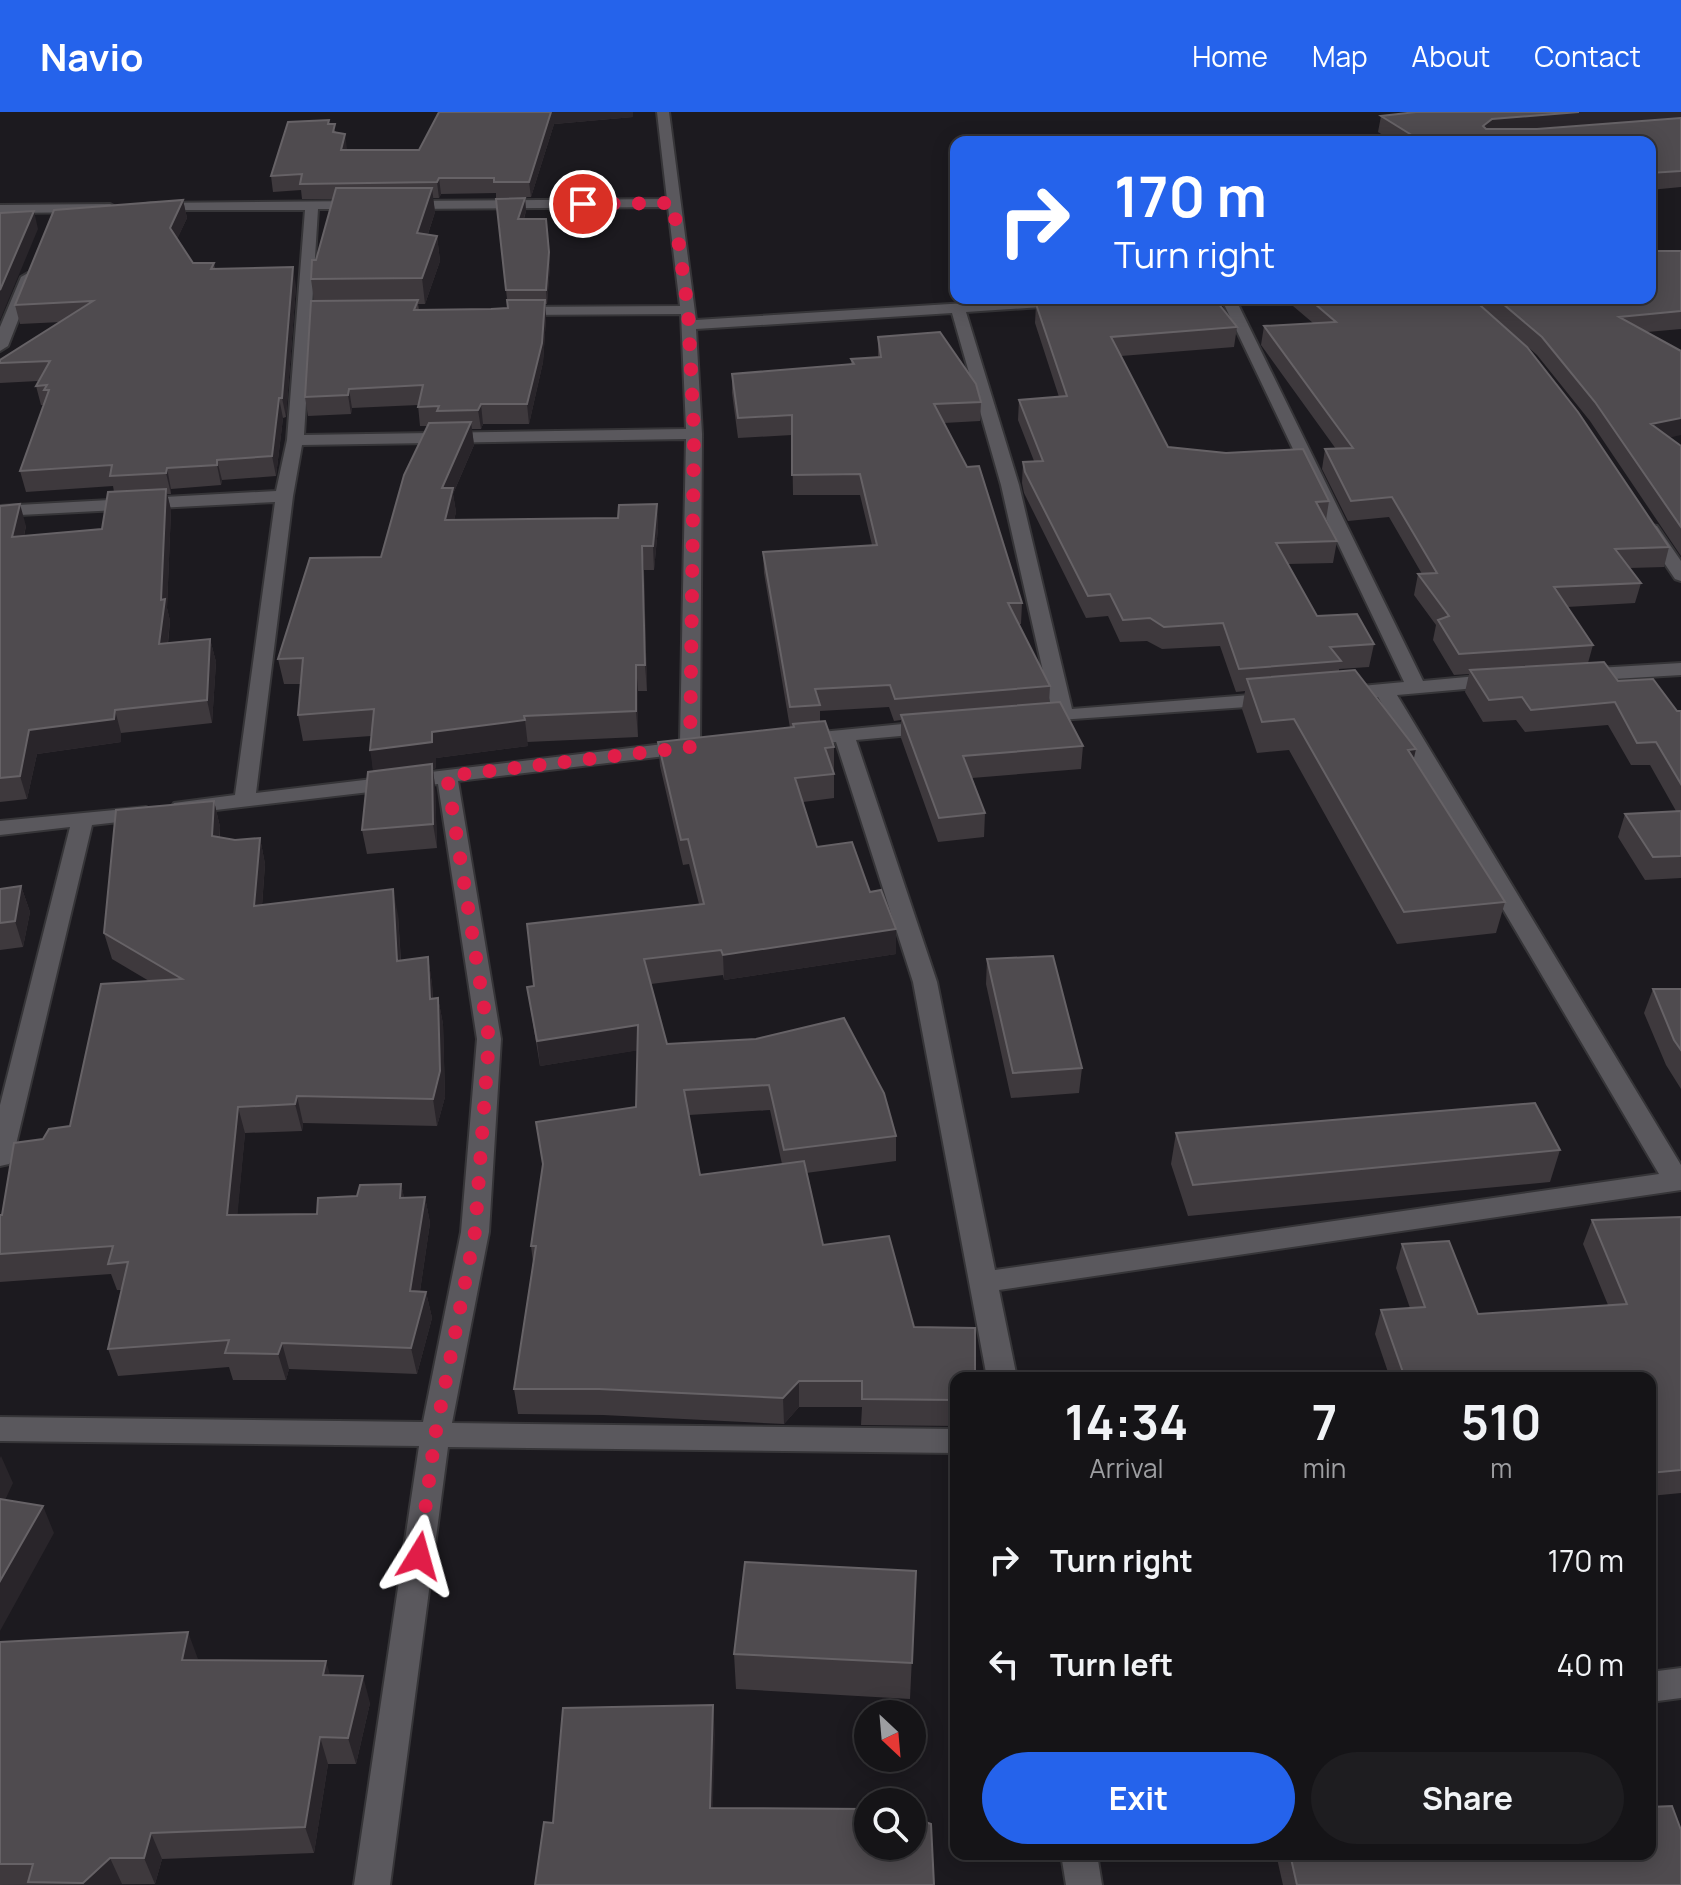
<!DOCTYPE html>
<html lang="en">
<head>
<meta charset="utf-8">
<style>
	body { margin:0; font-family:Manrope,sans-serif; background:#1e1d20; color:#f1f3f6; height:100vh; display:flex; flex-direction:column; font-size:30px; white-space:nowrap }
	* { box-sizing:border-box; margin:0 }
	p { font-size:26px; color:#9d9ea1 }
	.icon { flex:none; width:44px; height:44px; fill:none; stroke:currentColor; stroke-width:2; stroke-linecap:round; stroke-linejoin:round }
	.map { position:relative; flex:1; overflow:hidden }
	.details { position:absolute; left:950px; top:1260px; width:706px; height:488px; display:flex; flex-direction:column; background:#151417; border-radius:16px; box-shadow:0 4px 20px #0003,0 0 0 2px #343336 }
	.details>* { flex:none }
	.top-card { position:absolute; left:950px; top:24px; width:706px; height:168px; border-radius:16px; box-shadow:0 4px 20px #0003,0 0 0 2px #343336; background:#2563eb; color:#fff; overflow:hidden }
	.needle { width:52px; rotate:154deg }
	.buttons { position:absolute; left:854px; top:1588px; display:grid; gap:16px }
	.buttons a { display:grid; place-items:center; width:72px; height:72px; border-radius:50%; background:#151417; box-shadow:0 4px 20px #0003,0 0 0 2px #343336; font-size:40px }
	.pin { position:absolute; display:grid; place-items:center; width:68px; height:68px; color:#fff; margin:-34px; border:4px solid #fff; border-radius:50%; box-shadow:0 2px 8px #0007 }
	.me { position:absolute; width:88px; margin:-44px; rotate:8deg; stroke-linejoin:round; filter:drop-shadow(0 0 6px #0008) }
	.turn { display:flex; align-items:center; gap:28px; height:168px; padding:0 32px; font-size:36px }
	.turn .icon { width:104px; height:104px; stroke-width:2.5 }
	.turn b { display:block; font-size:56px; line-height:68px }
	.eta { display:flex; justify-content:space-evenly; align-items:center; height:136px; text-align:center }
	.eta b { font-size:48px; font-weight:700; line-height:56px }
	.primary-button { display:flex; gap:16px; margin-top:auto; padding:16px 32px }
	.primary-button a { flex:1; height:92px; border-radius:48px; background:#2563eb; color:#fff; font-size:32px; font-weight:700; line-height:92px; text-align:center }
	.primary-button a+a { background:#1e1d20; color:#f1f3f6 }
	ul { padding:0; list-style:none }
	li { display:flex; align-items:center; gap:24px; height:104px; padding:0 32px }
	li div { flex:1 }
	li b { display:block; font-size:30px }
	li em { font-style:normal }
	header { display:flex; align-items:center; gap:48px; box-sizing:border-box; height:112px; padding:0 40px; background:#2563eb; color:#fff }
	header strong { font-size:38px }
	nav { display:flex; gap:44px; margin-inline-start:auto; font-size:28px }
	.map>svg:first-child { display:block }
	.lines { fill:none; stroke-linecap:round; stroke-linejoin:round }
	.minor-casing { stroke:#363538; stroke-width:4 }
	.minor { fill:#5a585d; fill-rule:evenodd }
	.wall { fill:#3e393d; fill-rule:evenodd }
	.shaded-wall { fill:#29252a }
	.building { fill:#4f4b4f; stroke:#666266; stroke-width:2 }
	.route { stroke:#e11d48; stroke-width:14; stroke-dasharray:0 25.2 }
</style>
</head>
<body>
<header>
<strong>Navio</strong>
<nav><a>Home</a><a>Map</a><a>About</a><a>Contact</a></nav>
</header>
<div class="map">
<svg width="1681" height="1773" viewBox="0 0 1681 1773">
	<rect width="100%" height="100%" fill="#1c1a1f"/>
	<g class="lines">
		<g class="minor-casing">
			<path id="minor" d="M657 0H669L696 208 1047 186H1124L1117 190 966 200 1019 373 1072 597 1276 581 1286 587 1276 593 1030 610 1027 606 1030 602 1052 599 1001 373 952 201 696 217 702 322 700 635 690 641 458 669 501 927 489 1120 452 1311 956 1317V1341L448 1335 390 1773H354L419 1334 0 1329V1305L423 1310 461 1120 477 927 438 672 182 702 174 701 171 696 174 691 235 683 275 390 0 404V394L276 379 287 328 305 98H146V92L151 91 362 89 369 93 362 97H318L304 323 686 317 681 202 515 203 508 199 515 195 680 194 668 95 403 97 396 93 403 89 667 87ZM686 327 680 630 256 681 293 384 302 333Z
				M0 93 110 92 117 96 110 100 0 101Z
				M28 161 35 165 8 234 0 239V215L21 165Z
				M1221 186H1235L1423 569 1499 562 1509 568 1499 574 1397 583 1681 1053V1078L999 1178 1017 1266H987L913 870 836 630 798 633 788 627 791 623 933 609 943 615 933 621 856 628 937 870 995 1158 1659 1062 1378 585 1340 588 1330 582 1340 576 1404 570Z
				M1651 413 1657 414 1681 449V469L1675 467 1642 418Z
				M1681 551V563L1580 569 1570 563 1580 557Z
				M146 695 157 701 154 706 92 713 13 1045 9 1052 0 1054V993L70 715 0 723V709Z
				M1681 1556V1586L1650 1590V1560Z
				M1061 1742H1097L1102 1773H1066Z"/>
		</g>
		<use href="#minor" class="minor"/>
	</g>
	<path class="wall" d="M439 0 633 5 554 12 531 85 496 86V81L441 82 439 86H433L435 100 428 122 437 124 440 149 425 192H418L419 198 491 197 508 196 496 87 525 86 526 99 524 107H546L550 153 547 192H545L546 206 543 250 529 312H483L481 317H472L474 333 453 382 456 400 454 408 618 406 657 392 658 416 654 458H644L647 579H638V625L527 630 528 634 436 646V656L433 657 435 675 437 736 367 742 362 718 373 659 371 624 303 629 298 603 301 572H284L278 547 381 445 428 314H420L418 293 352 296 351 302 308 304 305 285 314 189 311 167 333 87H302L301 78 273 80 271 64 329 12 337 21 347 38H419Z
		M1681 0V75L1650 78V30H1394L1378 20 1381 4Z
		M183 88 187 106 177 127 193 151H214L215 157 296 174 286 305 283 306 276 364 222 368 221 373 171 377V382H167L171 398 167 496 170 509 168 532 210 527 216 550 212 611 121 621V630L37 642 27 687 0 690V394L26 414 24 424 102 417 114 380 113 374 26 380 20 359 44 293H41L36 274 38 269 0 271V248L61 210 20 212 15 193Z
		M1656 139H1681V217L1647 220 1670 326 1681 334V444L1590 309 1537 243 1504 214 1669 435 1664 455 1630 456 1641 471 1635 491 1567 495 1593 533 1588 551 1618 569 1677 599H1681V766L1645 768 1618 725 1625 702 1676 699 1650 653H1631L1608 613 1525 620 1516 608 1483 610 1465 580 1469 562 1454 563 1433 528 1436 513 1414 483 1418 462H1422L1389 405 1348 409 1322 357 1325 337H1336L1261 233 1264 214 1313 211 1293 194 1294 186H1650Z
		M1105 186H1214L1237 215 1234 235 1121 244 1168 335 1329 389 1326 408 1337 429 1333 451 1288 452 1317 504 1374 532 1369 555 1339 557V560L1414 647 1505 790 1496 821 1397 832 1289 638 1257 641 1242 597 1245 579 1236 580 1220 534 1162 537 1147 529 1120 530 1108 504 1086 506 1024 381 1022 371 1023 350 1034 349 1018 308 1019 288 1059 285 1035 211 1036 192 1105 189Z
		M878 225 981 290 980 309 944 311 1022 491 1021 512H1018L1050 574 1049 591 1083 634 1081 657 972 666 985 701 984 725 938 730 901 626V608L894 609 889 595 820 599V609L834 635V686L803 690 817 735 870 780 896 842 724 868 723 863 651 872 667 932 896 1024V1049L806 1061 823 1133 914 1215 956 1266V1314L861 1313 862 1295H799L784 1312 603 1303 518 1302 514 1277 533 1150 531 1134 636 995 638 938 540 954 527 875 534 874 699 792 689 752 683 753 660 654 658 630 790 616 764 461 763 440 872 433 860 383H793L792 323 738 326 732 281V262L851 252V247L878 245ZM770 998 782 1052 700 1063 689 1003Z
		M214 689 220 715V725L235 728 260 726 265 752 262 794 398 803 401 849 428 845 432 872 433 886H438L443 912 445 985 437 1014 303 1011 302 1019 245 1021 237 1103 317 1102 357 1084 401 1072 404 1086 425 1085 430 1111 420 1179 426 1180 432 1206 417 1262 289 1257 286 1268H233L229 1255 118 1264 108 1237 122 1178H117L111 1162 0 1170V1103H2L43 1027 70 1014 149 869 112 847 104 821Z
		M21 774 30 800 23 835 0 838V777Z
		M987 847 1082 956 1079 981 1011 986 986 872Z
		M1653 877H1681V977L1666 953 1644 901Z
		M1176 1021 1560 1038 1550 1070 1188 1104 1171 1052Z
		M1681 1105V1381L1650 1384V1266H1390L1375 1222 1381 1198 1410 1196 1396 1156 1402 1132 1478 1202 1608 1193 1583 1132 1592 1108Z
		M916 1459 910 1587 736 1577 734 1542Z
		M0 1530 198 1548 330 1563 370 1591 356 1652H328L314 1741 162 1747 155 1772 0 1773Z
		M1276 1742H1650L1681 1773H1283Z"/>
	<path class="shaded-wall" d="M551 0H633V5L554 12 531 85 529 70Z
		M1579 0H1681V7L1489 23 1483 14 1492 7Z
		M345 22 347 37 343 54 341 38Z
		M439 66 441 82 439 86 437 70Z
		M432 76 435 100 420 146 417 121Z
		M525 86 526 99 519 120 518 107Z
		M183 88 187 106 174 134 170 116Z
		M34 99 38 117 0 208V178Z
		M437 124 440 149 425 192 422 166Z
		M549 140 550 153 547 192 546 178Z
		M293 155 296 174 286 305 282 286Z
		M545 188 546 206 543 250 529 312 527 292Z
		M349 277 352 296 351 302 348 283Z
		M279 286 283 306 276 364 272 344Z
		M481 292 483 312 481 317 478 298Z
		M1681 306V323L1646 331 1651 312Z
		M471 310 474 333 453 382 456 400 448 432 442 376Z
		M217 348 222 368 221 373 217 353Z
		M167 356 171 377V382L166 361Z
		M166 377 171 398 167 496 170 509 165 555 159 532Z
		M20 392 26 414 18 447 12 425Z
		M657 392 658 416 654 458 653 434Z
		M642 434 644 458 647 579 645 553Z
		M210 527 216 550 212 611 207 588Z
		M636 553 638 579V625L636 599Z
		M115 598 121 621V630L37 642 27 687 20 664 29 618Z
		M525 608 528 634 436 646V656L433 657 435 675 437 736 433 712 374 664 370 638 432 620Z
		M1416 637 1409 668 1408 638Z
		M214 689 220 715 218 750 212 724Z
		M260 726 265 752 260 820 254 794Z
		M21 774 30 800 23 835 15 809Z
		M393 777 398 803 402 875 397 849Z
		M896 817V842L724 868 723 843Z
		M428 845 432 872 434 913 430 887Z
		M438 886 443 912 445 985 437 1014 433 987Z
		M638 913 640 938 540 954 537 929Z
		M297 984 303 1011 302 1019 295 992Z
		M238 995 245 1021 235 1130 227 1103Z
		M401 1072 407 1098 400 1086Z
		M425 1085 430 1111 416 1206 410 1179Z
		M426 1180 432 1206 417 1262 411 1236Z
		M282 1231 289 1257 286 1268 278 1242Z
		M799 1269V1295L784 1312 783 1286Z
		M1 1344 13 1371 0 1399V1346Z
		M43 1394 54 1421 0 1519V1469Z
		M188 1520 198 1547 182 1548Z
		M326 1549 334 1576 323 1563Z
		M363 1564 370 1591 356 1652 348 1626Z
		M713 1593 715 1622 712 1724 710 1696Z
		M320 1625 328 1652 314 1741 305 1715Z
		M151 1721 162 1747 155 1772 144 1746Z
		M110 1746 122 1772 84 1773 83 1771Z"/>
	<path class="building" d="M439 0H551L529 70H494V66H439L437 70 300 72 302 62 271 64 288 10 329 8 328 12H335L333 20 345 22 341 38H419Z
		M1416 0H1579L1492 7 1483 14 1486 17H1537L1681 6V59L1650 61V30H1423L1381 4Z
		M336 76H432L417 121 437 124 422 166 311 167 312 148H316Z
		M525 86 518 107H546L549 140 546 178H506L496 87Z
		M183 88 170 116 193 151H214L211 157 293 155 282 286H279L272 344 217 348V353L167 356 166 361 110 364 112 353 20 359 49 278H44L47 273 36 274 50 249 0 251V248L93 189 15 193 54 98Z
		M34 99 0 178V101Z
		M1650 134 1656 139H1681V199L1619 205 1681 239V306L1651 312 1681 334V415L1595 290 1542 225 1496 186H1650Z
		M1110 186H1214L1237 215 1111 225 1168 335 1226 341 1303 337 1329 389 1316 390 1337 429 1276 431 1317 504 1357 502 1374 532 1330 535 1341 549 1239 557 1223 511 1164 515 1150 506 1123 508 1110 482 1088 484 1025 360 1023 350 1043 349 1019 288 1067 284 1036 192 1111 189Z
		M1308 186H1472L1527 235 1578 300 1669 435 1615 437 1641 471 1554 475 1593 533 1459 542 1438 508 1449 504 1418 462 1437 461 1392 385 1351 389 1325 337 1353 336 1264 214 1336 210Z
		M418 188 414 198 491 197 508 196 507 188H545L542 231 527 292H481L478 298 437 299 439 294 418 295 423 273 349 277 348 283 305 285 311 189Z
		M940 220 976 272 981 290 934 292 967 355 979 354 1022 491H1008L1050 574 895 587 890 573 815 577 820 593 790 595 763 440 877 433 860 362 792 363V303L738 306 732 262 854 252 851 247 881 245 878 225Z
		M471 310 442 376H453L445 408 618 406 619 393 657 392 653 434H642L645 553H636V599L524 604 525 608 432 620V630L370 638 374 597 298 603 303 546 278 547 310 446 381 445 404 363 429 311Z
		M166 377 161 488 165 487 159 532 210 527 207 588 115 598 114 607 29 618 20 664 0 666V394L20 392 12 425 102 417 108 380Z
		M1604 550 1618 569 1653 567 1677 599H1681V672L1656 630 1637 631 1615 590 1531 598 1522 585 1489 588 1470 558Z
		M1355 558 1416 637 1408 638 1505 790 1404 800 1294 607 1262 610 1247 567Z
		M1060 590 1083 634 963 644 985 701 939 706 901 603Z
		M825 609 834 635 825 636 834 662 795 666 817 735 852 730 870 780 881 778 896 817 723 843 721 838 644 847 667 932 756 927 844 906 884 981 896 1024 784 1038 769 973 684 978 700 1063 804 1049 823 1133 889 1124 914 1215 975 1216V1266H956V1288L862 1287V1269H799L783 1286 599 1277H514L536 1134H531L543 1052 536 1010 636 995 638 913 537 929 527 875 534 874 527 812 704 792 688 727 681 728 658 630 794 615 793 612Z
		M432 652 433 712 362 718 368 660Z
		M214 689 212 724 235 728 260 726 254 794 393 777 397 849 428 845 430 887 438 886 440 959 433 987 297 984 295 992 238 995 227 1103 317 1102 318 1086 357 1084 360 1073 401 1072 400 1086 425 1085 410 1179 426 1180 411 1236 282 1231 278 1242 225 1241 229 1228 108 1237 128 1150 108 1152 113 1134 0 1142V1103H2L14 1031 43 1027 49 1017 70 1014 101 872 182 867 104 821 116 698Z
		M1681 699V744L1653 745 1625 702Z
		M21 774 15 809 0 811V777Z
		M1053 844 1082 956 1013 961 987 847Z
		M1653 877H1681V938L1674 928Z
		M1535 991 1560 1038 1193 1073 1176 1021Z
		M1681 1105V1358L1650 1361V1266H1405L1381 1198 1425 1195 1402 1132 1449 1129 1478 1202 1627 1192 1592 1108Z
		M0 1387 43 1394 0 1469Z
		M745 1450 916 1459 912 1551 734 1542Z
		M188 1520 182 1548 326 1549 323 1563 363 1564 348 1626 320 1625 305 1715 151 1721 144 1746H110L83 1771 28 1770 33 1752H0V1530Z
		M713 1593 710 1696 868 1697V1734H912V1705L931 1712 934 1773H535L544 1710 553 1711 563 1596Z
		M1672 1694 1681 1718V1773H1297L1290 1742H1650V1695Z"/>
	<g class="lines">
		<path class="route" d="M419 1444 435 1324 475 1120 489 927 447 664 690 635 694 322 688 198 673 91 583 92"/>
	</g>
</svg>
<div class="buttons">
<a><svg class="needle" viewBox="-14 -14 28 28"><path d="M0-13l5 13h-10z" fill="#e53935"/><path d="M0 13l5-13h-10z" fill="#9d9ea1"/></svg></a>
<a><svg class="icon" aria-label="search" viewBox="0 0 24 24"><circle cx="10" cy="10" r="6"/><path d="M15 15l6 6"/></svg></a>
</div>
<div class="pin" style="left:583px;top:92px;background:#d93025"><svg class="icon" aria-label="arrive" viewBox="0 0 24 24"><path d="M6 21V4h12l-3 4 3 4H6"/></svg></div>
<svg class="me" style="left:419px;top:1444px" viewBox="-20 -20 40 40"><path d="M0-17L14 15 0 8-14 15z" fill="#e11d48" stroke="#fff" stroke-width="4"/></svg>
<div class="top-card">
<div class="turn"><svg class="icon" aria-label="right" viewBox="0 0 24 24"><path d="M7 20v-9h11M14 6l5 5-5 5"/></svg><div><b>170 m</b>Turn right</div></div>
</div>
<section class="details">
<div class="eta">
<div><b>14:34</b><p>Arrival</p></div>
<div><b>7</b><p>min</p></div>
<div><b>510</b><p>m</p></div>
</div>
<ul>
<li><svg class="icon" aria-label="right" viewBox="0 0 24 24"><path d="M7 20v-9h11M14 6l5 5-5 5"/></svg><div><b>Turn right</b></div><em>170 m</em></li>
<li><svg class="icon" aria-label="left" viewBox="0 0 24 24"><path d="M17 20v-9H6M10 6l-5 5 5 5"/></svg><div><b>Turn left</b></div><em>40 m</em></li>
</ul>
<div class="primary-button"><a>Exit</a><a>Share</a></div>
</section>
</div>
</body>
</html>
